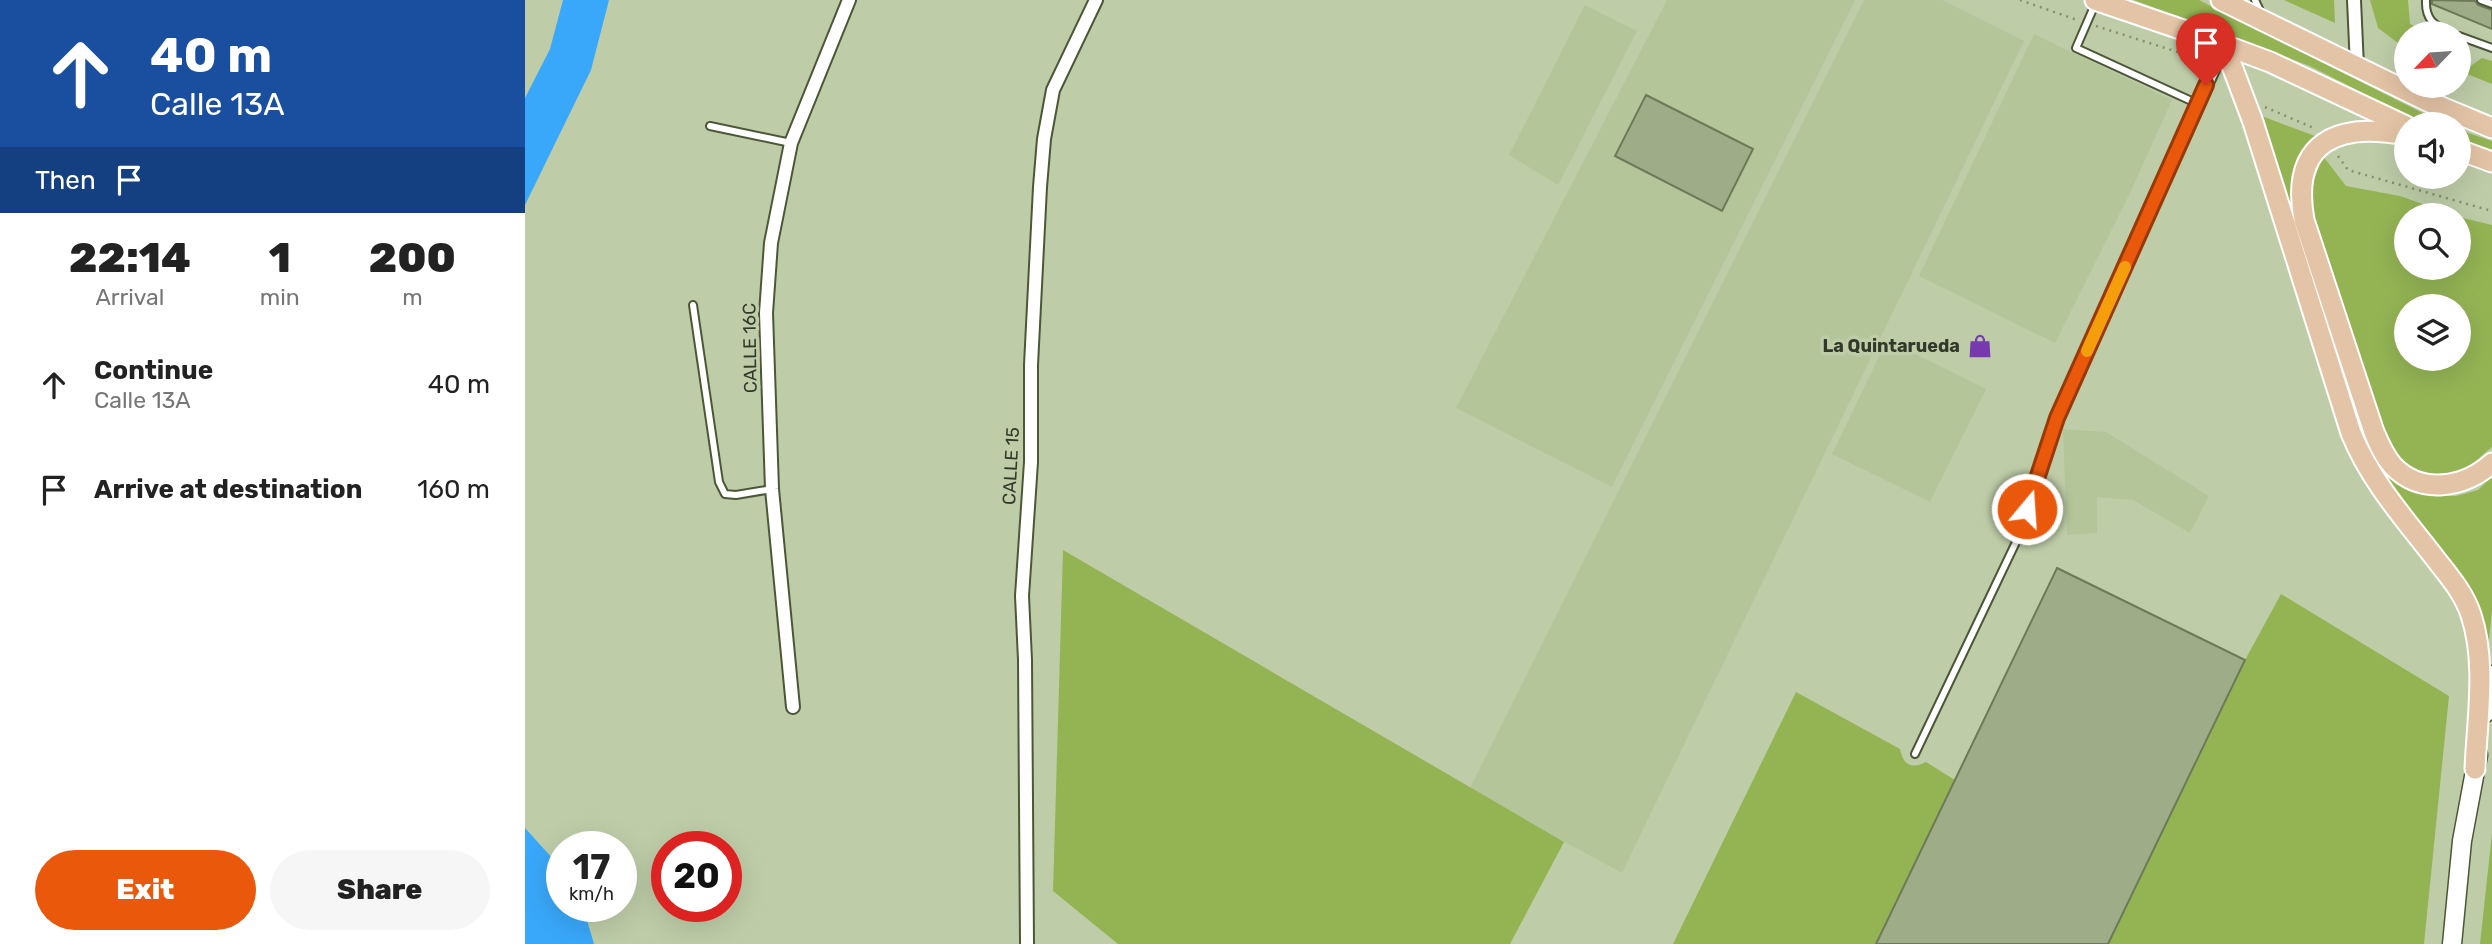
<!DOCTYPE html>
<html lang="en">
<head>
<meta charset="utf-8">
<style>
	body { margin:0; font-family:Rubik,sans-serif; background:#f6f6f6; color:#222; height:100vh; display:flex; flex-direction:column; font-size:26px; white-space:nowrap }
	* { box-sizing:border-box; margin:0 }
	p { font-size:23px; color:#767676 }
	.icon { flex:none; width:38px; height:38px; fill:none; stroke:currentColor; stroke-width:2; stroke-linecap:round; stroke-linejoin:round }
	.map { position:relative; flex:1; overflow:hidden }
	.details { display:flex; flex-direction:column; background:#fff; width:525px }
	.details>* { flex:none }
	.hud { background:#1a4fa0; color:#fff; overflow:hidden }
	.needle { width:46px; rotate:245deg }
	.controls { position:absolute; left:1869px; top:21px; display:grid; gap:14px }
	.controls a { display:grid; place-items:center; width:77px; height:77px; border-radius:50%; background:#fff; box-shadow:0 7px 28px #0002; font-size:35px }
	.speed { position:absolute; left:21px; top:831px; display:flex; gap:14px; font-size:35px; font-weight:700; text-align:center }
	.speed>* { display:grid; place-content:center; width:91px; height:91px; border-radius:50%; background:#fff; box-shadow:0 7px 28px #0002; line-height:1 }
	.speed small { font-size:18px; font-weight:400 }
	.speed .limit { border:10px solid #d22; background:#fff; color:#111 }
	.pin { position:absolute; display:grid; place-items:center; width:60px; height:60px; color:#fff; margin:-72px -30px; border-radius:50% 50% 50% 0; rotate:-45deg; box-shadow:0 0 7px #0007 }
	.pin .icon { rotate:45deg }
	.me { position:absolute; width:77px; margin:-38px; rotate:18deg; stroke-linejoin:round; filter:drop-shadow(0 0 5px #0008) }
	.turn { display:flex; align-items:center; gap:24px; height:147px; padding:0 35px; font-size:32px }
	.turn .icon { width:91px; height:91px; stroke-width:2.5 }
	.turn b { display:block; font-size:49px; line-height:60px }
	.then { display:flex; align-items:center; height:66px; padding:0 35px; background:#0003; gap:14px; font-size:26px }
	.eta { display:flex; justify-content:space-evenly; align-items:center; height:119px; text-align:center }
	.eta b { font-size:42px; font-weight:800; line-height:49px }
	.button { display:flex; gap:14px; margin-top:auto; padding:14px 35px }
	.button a { flex:1; height:80px; border-radius:42px; background:#ea580c; color:#fff; font-size:28px; font-weight:800; line-height:80px; text-align:center }
	.button a+a { background:#f6f6f6; color:#222 }
	ul { padding:0; list-style:none }
	li { display:flex; align-items:center; gap:21px; height:105px; padding:0 35px }
	li div { flex:1 }
	li b { display:block; font-size:26px }
	li em { font-style:normal }
	main { display:flex; flex:1; min-height:0 }
	.map>svg:first-child { display:block }
	.built { fill:#b4c599 }
	.green { fill:#94b454; fill-rule:evenodd }
	.water { fill:#39a8fa }
	.building { fill:#9eac88; stroke:#6d7a58; stroke-width:2 }
	.lines { fill:none; stroke-linecap:round; stroke-linejoin:round }
	.service-casing { stroke:#4b5736; stroke-width:10 }
	.minor-casing { stroke:#4b5736; stroke-width:16 }
	.secondary-casing { stroke:#4b5736; stroke-width:21 }
	.primary-casing { stroke:#fff; stroke-width:23 }
	.path { stroke:#848f73; stroke-width:2.5; stroke-dasharray:2 5; stroke-linecap:butt }
	.service { stroke:#fff; stroke-width:6 }
	.minor { stroke:#fff; stroke-width:12 }
	.secondary { stroke:#fff; stroke-width:18 }
	.primary { stroke:#e4c4a6; stroke-width:19 }
	.route-casing { stroke:#983908; stroke-width:18 }
	.route { stroke:#ea580c; stroke-width:12 }
	.slow { stroke:#f59e0b; stroke-width:12 }
	.labels { text-anchor:middle; dominant-baseline:central; stroke-width:7; stroke-linejoin:round; paint-order:stroke }
	.poi-label { font-size:18px; font-weight:bold; fill:#33392a; stroke:#becda8; text-anchor:end }
	.street-label { font-size:18px; fill:#33392a; stroke:#becda8 }
</style>
</head>
<body>
<main>
<section class="details">
<div class="hud">
<div class="turn"><svg class="icon" aria-label="ahead" viewBox="0 0 24 24"><path d="M12 20V5M6 11l6-6 6 6"/></svg><div><b>40 m</b>Calle 13A</div></div>
<div class="then">Then<svg class="icon" aria-label="arrive" viewBox="0 0 24 24"><path d="M6 21V4h12l-3 4 3 4H6"/></svg></div>
</div>
<div class="eta">
<div><b>22:14</b><p>Arrival</p></div>
<div><b>1</b><p>min</p></div>
<div><b>200</b><p>m</p></div>
</div>
<ul>
<li><svg class="icon" aria-label="ahead" viewBox="0 0 24 24"><path d="M12 20V5M6 11l6-6 6 6"/></svg><div><b>Continue</b><p>Calle 13A</p></div><em>40 m</em></li>
<li><svg class="icon" aria-label="arrive" viewBox="0 0 24 24"><path d="M6 21V4h12l-3 4 3 4H6"/></svg><div><b>Arrive at destination</b></div><em>160 m</em></li>
</ul>
<div class="button"><a>Exit</a><a>Share</a></div>
</section>
<div class="map">
<svg width="1967" height="944" viewBox="0 0 1967 944">
	<rect width="100%" height="100%" fill="#becda8"/>
	<path class="built" d="M1142 0H1330L1087 487 931 408Z
		M1339 0H1417L1499 41 1097 873 944 790Z
		M1060 5 1112 31 1033 185 984 155Z
		M1509 34 1647 100 1606 191 1530 343 1394 276Z
		M1362 340 1461 389 1405 502 1307 454Z
		M1538 429 1581 432 1684 496 1665 533 1608 500 1572 497V533L1542 535Z"/>
	<path class="green" d="M1609 0H1674L1919 124H1898L1785 66Z
		M1759 0H1809L1810 23Z
		M1845 0H1883L1885 24 1902 33H1881V49L1853 28Z
		M1957 58 1967 61V84L1937 72Z
		M1734 115 1790 136C1770 154 1764 178 1767 204L1845 451 1865 479 1899 495 1931 496 1953 490 1967 476V610L1962 661 1956 626 1839 451Z
		M1934 130 1967 141V154L1934 141Z
		M1798 156 1821 186 1875 196 1928 215H1881V268H1934V217L1967 225V447C1959 453 1950 463 1941 468 1931 474 1920 475 1909 474 1877 472 1865 444 1852 419L1787 223 1785 190ZM1881 306H1934V359H1881Z
		M538 550 1039 842 985 944H593L528 891Z
		M1756 594 1924 696 1899 944H1583L1720 660Z
		M1271 692 1375 749C1378 764 1386 770 1401 762L1430 780 1351 944H1148Z
		M1967 833V944H1955Z"/>
	<path class="water" d="M38 0H84L66 70 0 205V98L25 49Z
		M0 828 37 869V906L58 907 69 944H0Z"/>
	<path class="building" d="M1907 0 1950 1 1953 5 1967 10V29L1907 4Z
		M1121 95 1228 149 1197 211 1090 156Z
		M1532 568 1720 660 1583 944H1351Z"/>
	<g class="lines">
		<g class="service-casing">
			<path id="service" d="M1730 0 1737 15
				M1901 0C1900 20 1909 25 1926 33
				M1956 0 1967 4
				M1571 2 1551 48 1673 104
				M1934 36 1967 48
				M1903 99 1907 86
				M185 126 266 143
				M168 305 194 482 200 494 211 495 247 489
				M1481 524a16 16 0 1 1 32 0a16 16 0 1 1-32 0Z
				M1502 508 1532 418
				M1390 754 1492 540"/>
		</g>
		<g class="minor-casing">
			<path id="minor" d="M1829 0 1832 67
				M1532 418 1699 45
				M268 707 247 489 241 313 246 243 266 143 324 0
				M502 944 500 660 497 596 506 462V365L515 187 519 139 528 90 571 0"/>
		</g>
		<g class="secondary-casing">
			<path id="secondary" d="M1960 713 1967 675
				M1927 944 1937 841 1953 755"/>
		</g>
		<g class="primary-casing">
			<path id="primary" d="M1570 0 1667 33 1745 62 1881 126
				M1696 0 1902 101 1967 128
				M1699 45 1728 122 1826 433C1845 480 1878 517 1909 557 1923 575 1939 593 1946 615 1962 663 1952 719 1950 769
				M1881 135C1813 122 1765 141 1779 220L1849 432C1854 444 1859 456 1868 466 1896 495 1939 488 1967 463
				M1934 150 1967 162"/>
		</g>
		<path class="path" d="M1495 0 1552 20
			M1571 26 1678 60
			M1740 107 1791 129
			M1813 156 1823 170 1967 211"/>
		<use href="#service" class="service"/>
		<use href="#minor" class="minor"/>
		<use href="#secondary" class="secondary"/>
		<use href="#primary" class="primary"/>
	</g>
	<g class="lines">
		<g class="route-casing">
			<path id="route" d="M1502 509 1532 418 1681 85"/>
		</g>
		<use href="#route" class="route"/>
		<path class="slow" d="M1562 351 1600 267"/>
	</g>
	<defs>
		<g id="shop-bare" transform="scale(1.89)"><path d="M-5-2.5h2.3a2.7 3.5 0 0 1 5.4 0H5L5.5 6h-11ZM-1.5-2.5h3a1.5 2.3 0 0 0-3 0Z" fill="#7739ae" stroke="#becda8" stroke-width="2.5" paint-order="stroke"/></g>
	</defs>
	<g fill-rule="evenodd">
		<use href="#shop-bare" x="1455" y="346"/>
	</g>
	<g class="labels">
		<g class="poi-label">
			<text x="1435" y="346">La Quintarueda</text>
		</g>
		<g class="street-label">
			<text transform="translate(225 348) rotate(-91)">CALLE 16C</text>
			<text transform="translate(486 466) rotate(-87)">CALLE 15</text>
		</g>
	</g>
</svg>
<div class="controls">
<a><svg class="needle" viewBox="-14 -14 28 28"><path d="M0-13l5 13h-10z" fill="#e53935"/><path d="M0 13l5-13h-10z" fill="#767676"/></svg></a>
<a><svg class="icon" aria-label="sound" viewBox="0 0 24 24"><path d="M4 9h4l5-4v14l-5-4H4zM17 9q2 3 0 6"/></svg></a>
<a><svg class="icon" aria-label="search" viewBox="0 0 24 24"><circle cx="10" cy="10" r="6"/><path d="M15 15l6 6"/></svg></a>
<a><svg class="icon" aria-label="layers" viewBox="0 0 24 24"><path d="M12 4l9 5-9 5-9-5zM3 14l9 5 9-5"/></svg></a>
</div>
<div class="speed"><div>17<small>km/h</small></div><div class="limit">20</div></div>
<div class="pin" style="left:1681px;top:85px;background:#d93025"><svg class="icon" aria-label="arrive" viewBox="0 0 24 24"><path d="M6 21V4h12l-3 4 3 4H6"/></svg></div>
<svg class="me" style="left:1502px;top:509px" viewBox="-20 -20 40 40"><circle r="17" fill="#ea580c" stroke="#fff" stroke-width="3"/><path d="M0-11L8 9 0 5-8 9z" fill="#fff"/></svg>
</div>
</main>
</body>
</html>
